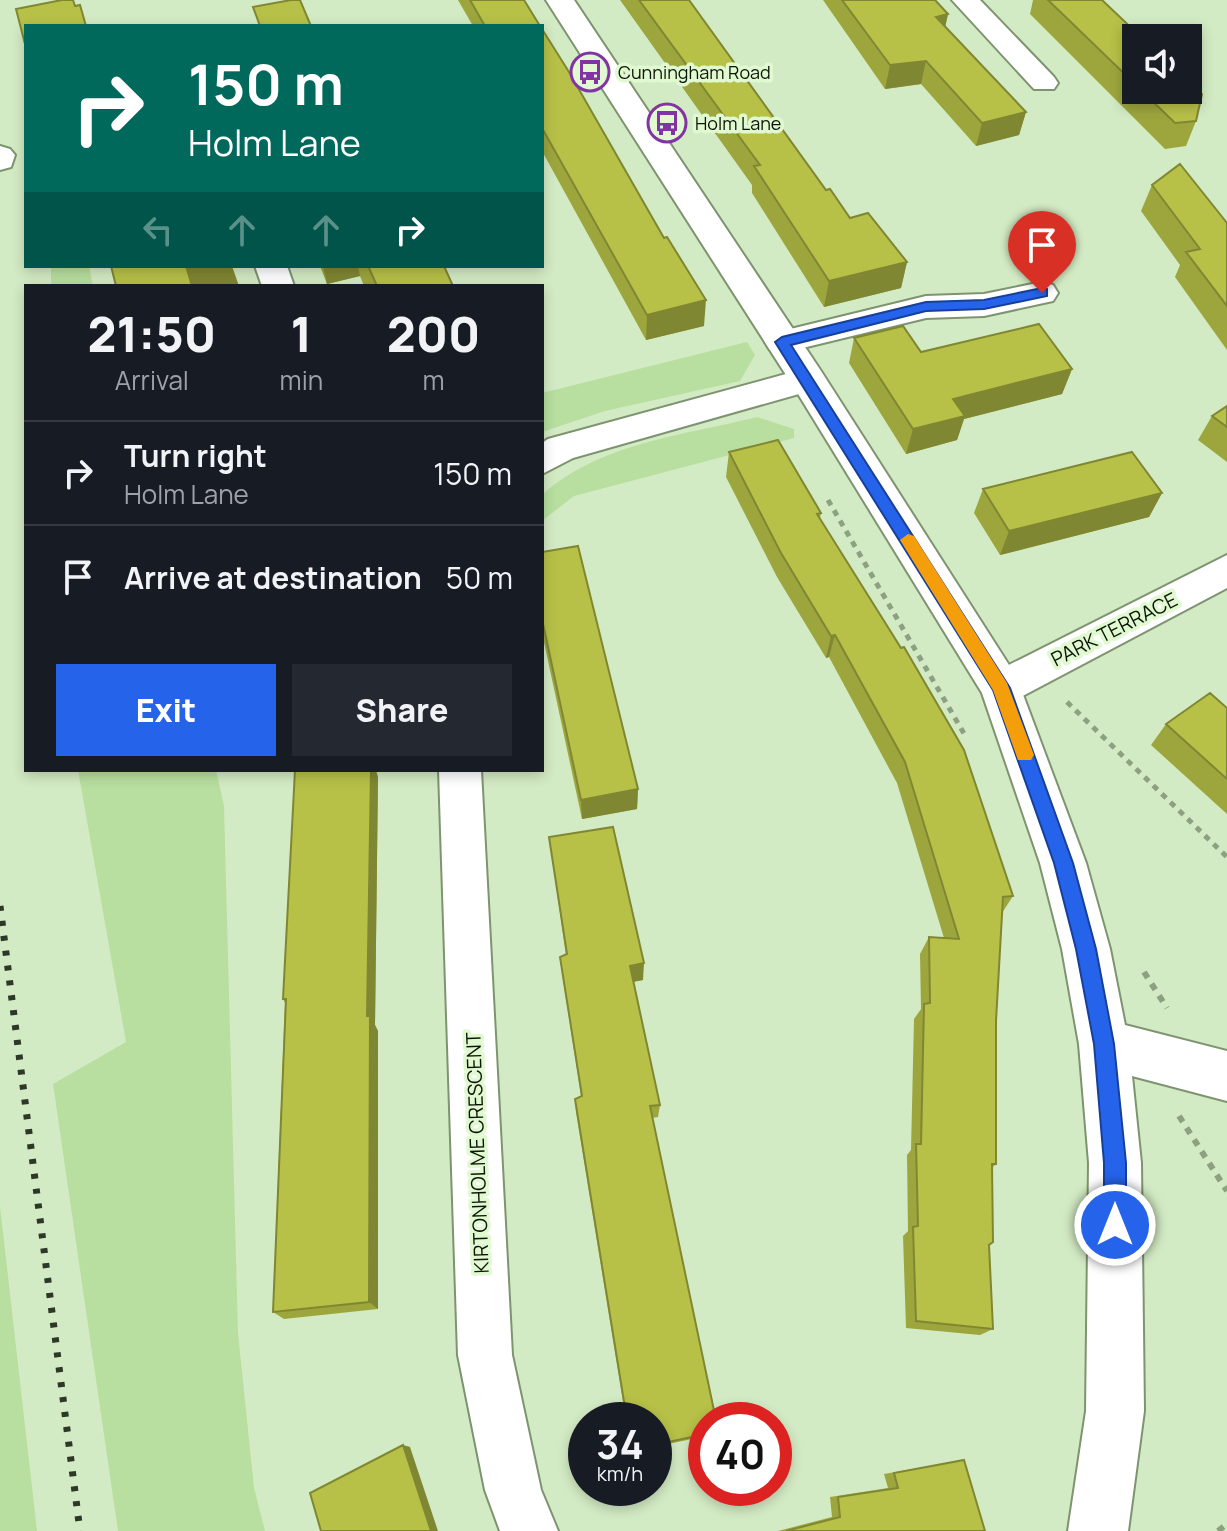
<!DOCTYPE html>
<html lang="en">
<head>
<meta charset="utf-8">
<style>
	body { margin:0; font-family:Manrope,sans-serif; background:#242831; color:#f1f3f6; height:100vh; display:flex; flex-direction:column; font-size:30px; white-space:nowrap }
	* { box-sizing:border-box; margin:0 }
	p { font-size:26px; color:#9ea1a6 }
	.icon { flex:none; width:44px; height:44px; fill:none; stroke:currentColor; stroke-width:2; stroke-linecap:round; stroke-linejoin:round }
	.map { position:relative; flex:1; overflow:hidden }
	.side { position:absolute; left:24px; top:284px; width:520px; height:488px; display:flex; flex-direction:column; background:#171b24; border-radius:0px; box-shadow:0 4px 12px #0003 }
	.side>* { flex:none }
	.hud { position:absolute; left:24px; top:24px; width:520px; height:244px; border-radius:0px; box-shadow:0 4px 12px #0003; background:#00695c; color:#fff; overflow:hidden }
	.fabs { position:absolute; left:1122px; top:24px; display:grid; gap:16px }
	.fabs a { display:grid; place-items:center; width:80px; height:80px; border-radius:0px; background:#171b24; box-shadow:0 4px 12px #0003; font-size:40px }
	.speed { position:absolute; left:568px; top:1402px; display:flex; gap:16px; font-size:40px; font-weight:700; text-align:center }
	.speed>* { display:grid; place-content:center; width:104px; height:104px; border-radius:50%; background:#171b24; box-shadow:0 4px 12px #0003; line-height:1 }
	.speed small { font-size:20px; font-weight:400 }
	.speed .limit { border:12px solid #d22; background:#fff; color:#111 }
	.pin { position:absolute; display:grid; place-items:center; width:68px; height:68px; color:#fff; margin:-82px -34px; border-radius:50% 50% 50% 0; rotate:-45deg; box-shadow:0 0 8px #0007 }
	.pin .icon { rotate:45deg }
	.me { position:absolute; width:88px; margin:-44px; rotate:0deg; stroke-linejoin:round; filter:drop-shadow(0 0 6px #0008) }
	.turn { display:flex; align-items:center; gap:28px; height:168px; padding:0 32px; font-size:36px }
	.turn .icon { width:104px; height:104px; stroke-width:2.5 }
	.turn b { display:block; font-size:56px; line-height:68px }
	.lanes { display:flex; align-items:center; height:76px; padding:0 32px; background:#0003; justify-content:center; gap:40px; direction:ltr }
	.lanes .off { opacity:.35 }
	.eta { display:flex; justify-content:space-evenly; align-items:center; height:136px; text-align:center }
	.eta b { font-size:48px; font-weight:800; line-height:56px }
	.button { display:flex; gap:16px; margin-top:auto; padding:16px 32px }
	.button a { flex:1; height:92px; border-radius:0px; background:#2563eb; color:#fff; font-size:32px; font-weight:800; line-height:92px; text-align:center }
	.button a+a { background:#242831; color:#f1f3f6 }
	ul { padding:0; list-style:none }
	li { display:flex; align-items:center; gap:24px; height:104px; padding:0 32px; border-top:2px solid #363941 }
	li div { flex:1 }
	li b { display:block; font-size:30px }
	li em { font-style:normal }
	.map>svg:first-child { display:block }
	.green { fill:#b8df9f }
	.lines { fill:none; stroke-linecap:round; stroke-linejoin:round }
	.minor-casing { stroke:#7e9470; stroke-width:4 }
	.tertiary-casing { stroke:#7e9470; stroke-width:4 }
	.path-far1 { stroke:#8da081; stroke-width:5; stroke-dasharray:6 6; stroke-linecap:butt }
	.path { stroke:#8da081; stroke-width:6; stroke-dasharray:7 7; stroke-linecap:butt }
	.minor { fill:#fff; fill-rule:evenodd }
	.tertiary { fill:#fff; fill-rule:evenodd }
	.rail { stroke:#2d3826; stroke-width:7; stroke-dasharray:5 10; stroke-linecap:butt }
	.wall { fill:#9da63d }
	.shaded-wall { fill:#808732 }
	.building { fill:#b7c147; stroke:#808732; stroke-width:2 }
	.route { fill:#2563eb; stroke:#184099; stroke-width:2 }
	.slow { fill:#f59e0b }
	.labels { text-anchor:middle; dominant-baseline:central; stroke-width:7; stroke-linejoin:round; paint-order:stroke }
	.far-poi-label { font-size:18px; fill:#0c1406; stroke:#e0f9d1; text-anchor:start }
	.street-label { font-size:20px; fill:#0c1406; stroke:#e0f9d1 }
</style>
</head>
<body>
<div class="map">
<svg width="1227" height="1531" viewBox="0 0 1227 1531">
	<rect width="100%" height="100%" fill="#d3ebc4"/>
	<path class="green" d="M51 266H89L93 286H51Z
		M747 342 755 355 740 381 605 411 542 432V393Z
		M757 417 794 429V438L574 496 542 521V495C599 443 685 435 757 417Z
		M78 770H216L224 806 238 1333 254 1488 265 1531H118L53 1084 126 1042Z
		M0 1206 37 1531H0Z"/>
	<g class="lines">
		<g class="minor-casing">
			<path id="minor" d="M952 0H980L1054 77 1058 83 1054 89H1034Z
				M0 146 10 149 15 155 11 167 0 170Z
				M255 266H287L294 286H262Z
				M1042 282 1053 285 1058 293 1053 301 984 316 926 318 782 353 770 350 765 342 770 334 926 296 984 294Z
				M808 368 820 372 825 380 820 388 573 458 542 474V443L548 439Z
				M1227 555V588L1015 700 1001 705 987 700 981 688 987 676Z
				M439 770H481L512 1355 541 1490 558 1531H500L485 1490 458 1355Z"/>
		</g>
		<g class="tertiary-casing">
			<path id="tertiary" d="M546 0H574L821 371 1016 676 1086 863 1110 949 1125 1025 1227 1051V1101L1132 1076 1141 1163 1144 1411 1128 1531H1068L1086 1411 1089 1163 1079 1044 1062 949 1040 863 982 693 795 389Z"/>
		</g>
		<path class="path-far1" d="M828 500 966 737
			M1067 702 1227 857"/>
		<path class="path" d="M1144 972 1167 1008
			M1179 1116 1227 1191
			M1218 1531 1227 1524"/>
		<use href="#minor" class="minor"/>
		<use href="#tertiary" class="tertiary"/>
		<path class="rail" d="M0 906 80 1531"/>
	</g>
	<path class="wall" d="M458 0H524L540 26H473Z
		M620 0H689L826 190 850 218 907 262 901 288 824 307 752 193V185Z
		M823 0H935L948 14 945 27 1026 112 1019 135 976 146 921 84 885 89Z
		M1033 0H1102L1136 38V90H1188L1196 121 1186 146 1165 149 1030 14Z
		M542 29 704 326 646 340 542 151Z
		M1152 185 1227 223V350L1175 277 1180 265 1141 211Z
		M320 266H444L453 286H364L360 276 327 284Z
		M854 338 921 352 1072 369 1062 394 964 419 957 440 906 454 849 363Z
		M1227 406V462L1198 440 1212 416Z
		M729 452 821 513 820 518 1013 896 1002 913 996 1021V1164L992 1168 989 1245 993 1329 980 1335 906 1328 903 1236 908 1231 907 1155 911 1150 914 1019 921 1009 920 954 929 937 944 938 897 783 829 657 826 658 777 577 726 477Z
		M983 489 1162 493 1149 517 1000 555 974 513Z
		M542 552 638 789 637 809 582 819 542 633Z
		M1227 708V814L1151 745 1166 724Z
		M378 777 375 1025 378 1031V1309L284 1319 273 1312 285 1003 283 999Z
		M549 837 643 980 634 982 660 1105 658 1117 652 1118 706 1420V1436L654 1447V1420H626L576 1112 575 1099 581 1096 562 973 560 957 566 955Z
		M964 1460 985 1531H778L832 1517 830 1497 888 1488 884 1474Z"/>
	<path class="shaded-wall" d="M948 14 943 37 936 17Z
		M926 61 921 84 885 89 890 65Z
		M1026 112 1019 135 976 146 982 123Z
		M907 262 901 288 824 307 829 281Z
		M186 266H232L239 286H192Z
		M323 266H358L360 276 327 284Z
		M706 300 704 326 646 340 647 315Z
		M1072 369 1062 394 964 419 957 440 906 454 913 429 953 399Z
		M1162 493 1149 517 1000 555 1009 531Z
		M835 635 829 657 826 658 831 636Z
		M371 770H376L378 777 375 1025 378 1031V1309L369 1302 367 1016Z
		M638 789 637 809 582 819 581 800Z
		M644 963 643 980 630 982V966Z
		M403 1445 410 1447 438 1531H431Z"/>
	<path class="building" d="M62 0H73L75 6 80 5 86 26H26V48L16 9Z
		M291 0H300L311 26H260L253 7Z
		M470 0H524L540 26H485Z
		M639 0H689L826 190 830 189 850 218 868 213 907 262 829 281 754 166 760 165Z
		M842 0H935L948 14 936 17 1026 112 982 123 926 61 890 65Z
		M1048 0H1102L1142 38H1136V85Z
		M542 29 569 72 664 238 667 237 706 300 647 315 542 128Z
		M1188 81 1202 94 1196 121 1175 123 1141 90H1188Z
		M1180 164 1227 223V306L1186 252 1200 249 1152 185Z
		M111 266H186L192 286H116Z
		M368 266H444L453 286H377Z
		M1039 324 1072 369 953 399 965 416 913 429 854 338 903 326 921 352Z
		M1227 406V427L1212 416Z
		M778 440 821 513 817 514 901 648 904 647 964 750 1013 896 1003 897 996 1021V1164H992L993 1242 989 1245 993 1329 916 1321 913 1227 918 1226 916 1144H921L924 1004 930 1003 929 937 959 939 905 762 835 635 831 636 781 553 729 452Z
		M1132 452 1162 493 1009 531 983 489Z
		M578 546 638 789 581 800 542 619V552Z
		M1210 693 1227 708V779L1166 724Z
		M295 770H371L367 1016H370L369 1302 273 1312 286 999H283Z
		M613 827 644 963 630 966 660 1105 650 1106 716 1420H706V1434L654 1445V1420H627L575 1099 582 1096 560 957 567 954 549 837Z
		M403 1445 431 1531H321L310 1493Z
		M964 1460 985 1531H786L840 1517 838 1497 898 1488 894 1473Z"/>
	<path class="route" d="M1042 288 1047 289V296L984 309 926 311 791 345 1010 688 1073 863 1096 949 1114 1044 1126 1163V1225L1123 1233 1115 1236 1107 1233 1104 1225V1163L1094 1044 1076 949 1054 863 993 690 775 342 782 337 926 302 984 300Z"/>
	<path class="slow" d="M908 534 914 536 1007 683 1034 755 1031 760H1018L993 690 900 540Z"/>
	<defs>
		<g id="bus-ring" transform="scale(2)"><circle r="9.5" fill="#e0f9d1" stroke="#8234a5" stroke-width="1.5"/><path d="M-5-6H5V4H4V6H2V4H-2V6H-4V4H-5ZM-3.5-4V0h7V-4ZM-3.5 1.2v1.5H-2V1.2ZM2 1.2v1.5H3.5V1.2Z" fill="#8234a5"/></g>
	</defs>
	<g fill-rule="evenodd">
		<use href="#bus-ring" x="590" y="72"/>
		<use href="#bus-ring" x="667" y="123"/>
	</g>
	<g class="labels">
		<g class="far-poi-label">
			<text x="618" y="72">Cunningham Road</text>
			<text x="695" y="123">Holm Lane</text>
		</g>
		<g class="street-label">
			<text transform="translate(1114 629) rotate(-27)">PARK TERRACE</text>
			<text transform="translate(477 1153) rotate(-92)">KIRTONHOLME CRESCENT</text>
		</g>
	</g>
</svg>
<div class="fabs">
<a><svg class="icon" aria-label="sound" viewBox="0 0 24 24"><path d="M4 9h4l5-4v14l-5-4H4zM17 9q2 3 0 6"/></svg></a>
</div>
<div class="speed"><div>34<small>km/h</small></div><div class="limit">40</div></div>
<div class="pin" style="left:1042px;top:293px;background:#d93025"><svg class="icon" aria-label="arrive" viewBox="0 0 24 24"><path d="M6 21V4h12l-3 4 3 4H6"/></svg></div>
<svg class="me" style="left:1115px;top:1225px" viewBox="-20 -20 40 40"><circle r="17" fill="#2563eb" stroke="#fff" stroke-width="3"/><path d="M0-11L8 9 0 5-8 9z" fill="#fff"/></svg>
<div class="hud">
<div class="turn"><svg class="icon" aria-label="right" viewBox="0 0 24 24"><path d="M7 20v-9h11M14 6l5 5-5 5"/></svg><div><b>150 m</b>Holm Lane</div></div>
<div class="lanes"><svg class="icon off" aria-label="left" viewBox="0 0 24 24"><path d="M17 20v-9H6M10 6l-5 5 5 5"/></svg><svg class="icon off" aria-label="ahead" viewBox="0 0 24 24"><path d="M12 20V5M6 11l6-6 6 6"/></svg><svg class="icon off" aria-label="ahead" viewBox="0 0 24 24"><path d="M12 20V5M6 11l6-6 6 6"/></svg><svg class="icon" aria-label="right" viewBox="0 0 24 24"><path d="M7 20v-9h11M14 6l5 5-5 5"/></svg></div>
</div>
<section class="side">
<div class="eta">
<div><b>21:50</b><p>Arrival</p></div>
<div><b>1</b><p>min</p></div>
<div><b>200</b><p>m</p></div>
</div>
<ul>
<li><svg class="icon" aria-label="right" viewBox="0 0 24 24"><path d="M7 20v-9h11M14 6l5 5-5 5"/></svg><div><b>Turn right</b><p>Holm Lane</p></div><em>150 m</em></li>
<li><svg class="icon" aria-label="arrive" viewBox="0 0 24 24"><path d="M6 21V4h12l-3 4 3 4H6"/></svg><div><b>Arrive at destination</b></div><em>50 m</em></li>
</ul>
<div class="button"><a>Exit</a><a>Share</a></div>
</section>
</div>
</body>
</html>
